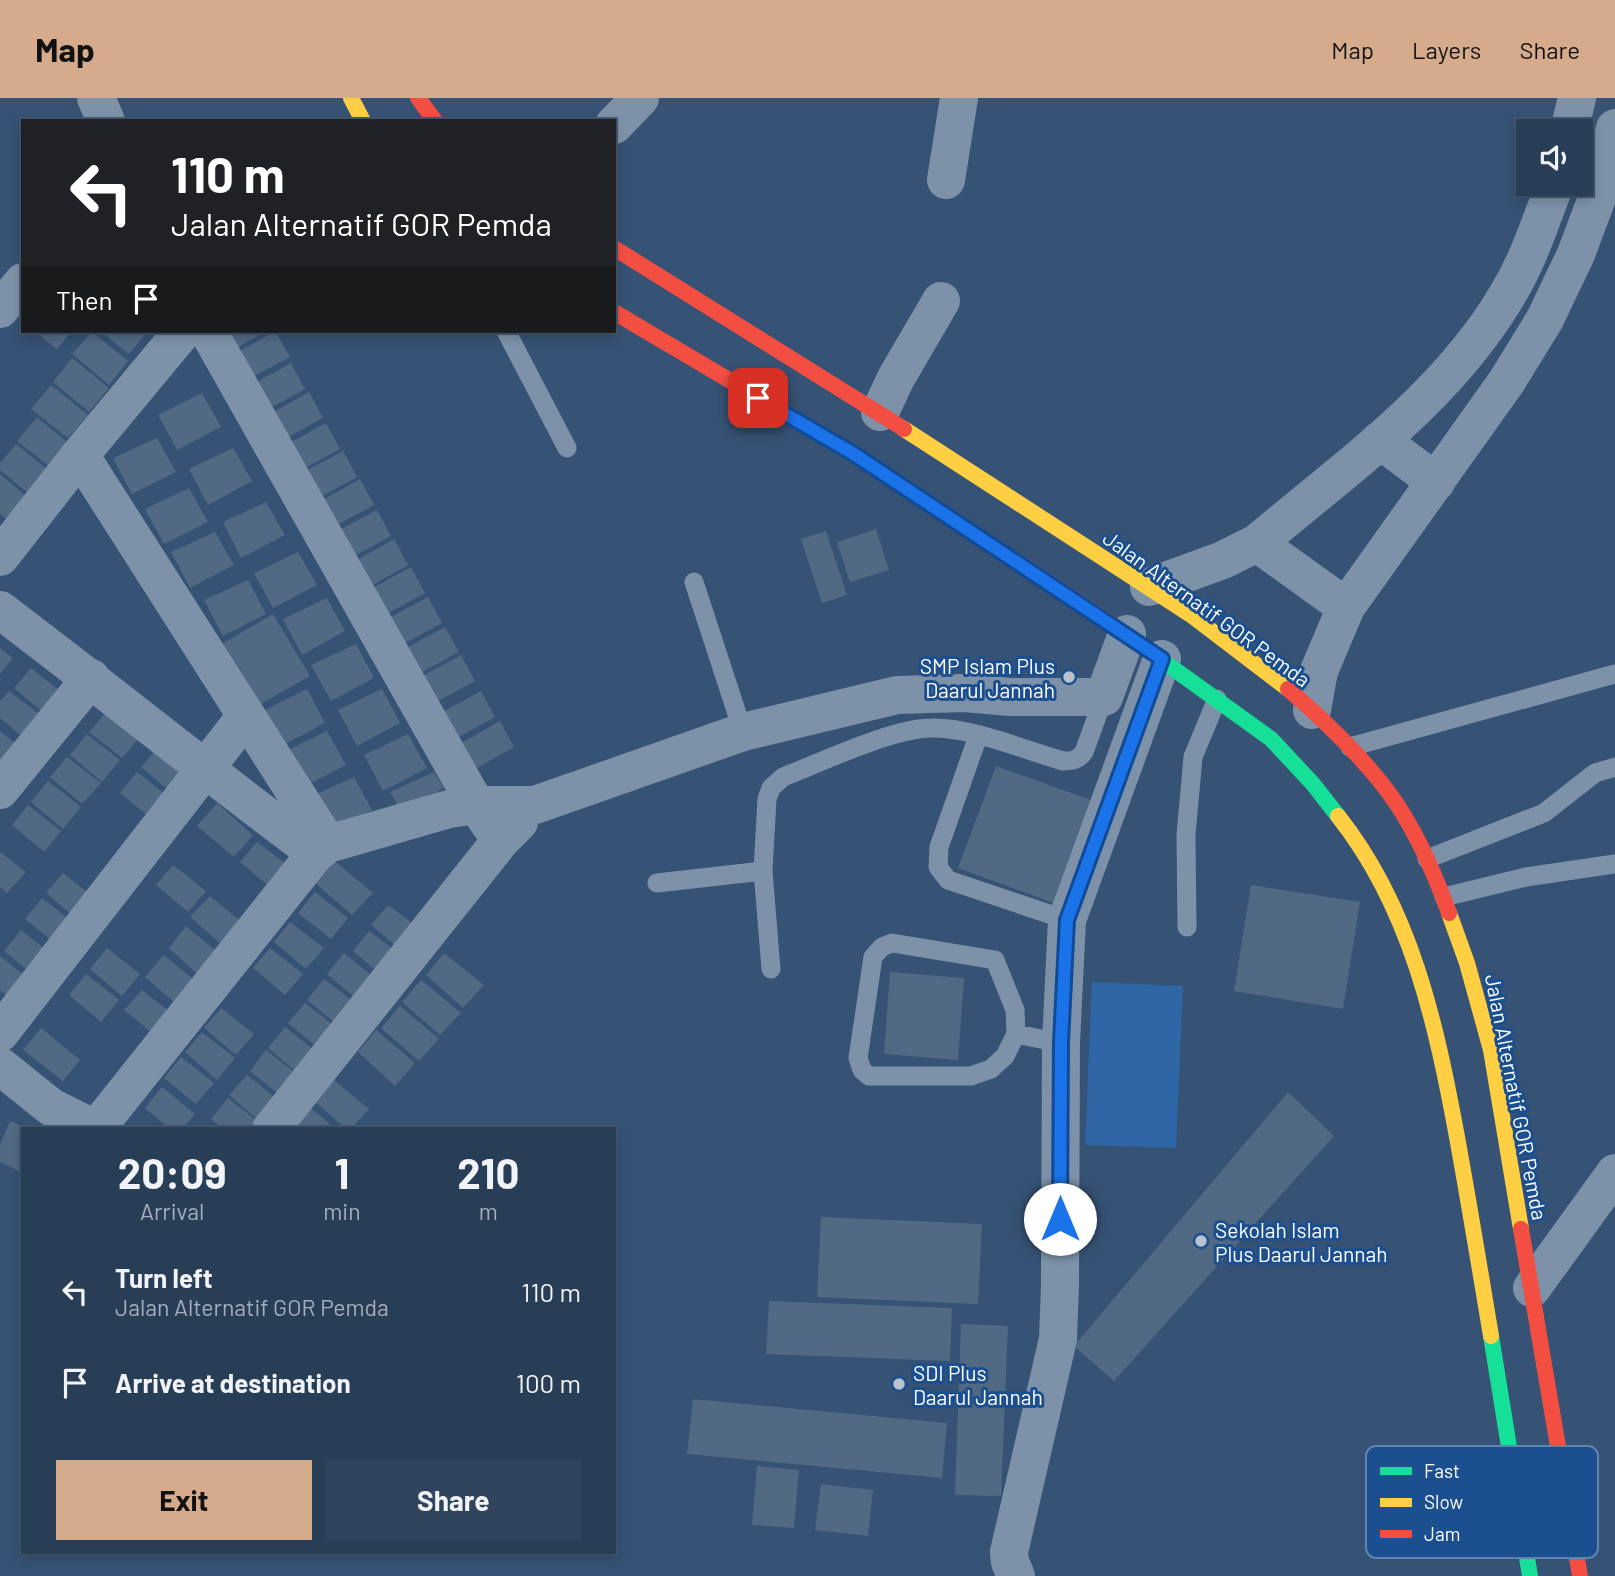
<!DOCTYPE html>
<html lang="en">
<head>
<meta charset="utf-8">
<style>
	body { margin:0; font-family:Barlow,sans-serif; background:#30455d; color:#f1f3f6; height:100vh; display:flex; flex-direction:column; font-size:26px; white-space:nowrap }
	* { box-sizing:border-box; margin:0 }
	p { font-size:23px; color:#a5aeba }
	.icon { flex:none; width:38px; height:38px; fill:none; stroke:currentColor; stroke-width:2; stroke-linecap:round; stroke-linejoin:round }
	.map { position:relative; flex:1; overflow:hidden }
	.sheet { position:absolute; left:21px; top:1029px; width:595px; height:427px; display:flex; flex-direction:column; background:#283e57; border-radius:0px; box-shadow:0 4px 10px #0003,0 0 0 2px #44576d }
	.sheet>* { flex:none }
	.hud { position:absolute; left:21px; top:21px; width:595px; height:214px; border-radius:0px; box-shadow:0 4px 10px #0003,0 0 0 2px #44576d; background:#202124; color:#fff; overflow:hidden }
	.buttons { position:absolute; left:1516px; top:21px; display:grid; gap:14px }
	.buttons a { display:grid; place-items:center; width:77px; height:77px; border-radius:0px; background:#283e57; box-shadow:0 4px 10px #0003,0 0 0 2px #44576d; font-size:35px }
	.pin { position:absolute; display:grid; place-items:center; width:60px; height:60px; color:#fff; margin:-30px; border-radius:14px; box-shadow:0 4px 10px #0006 }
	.me { position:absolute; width:77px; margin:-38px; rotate:0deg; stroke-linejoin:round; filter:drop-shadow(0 0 5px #0008) }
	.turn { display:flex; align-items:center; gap:24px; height:147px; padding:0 35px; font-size:32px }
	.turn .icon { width:91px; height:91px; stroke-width:2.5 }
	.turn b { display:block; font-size:49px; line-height:60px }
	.then { display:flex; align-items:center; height:66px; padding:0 35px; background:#0003; gap:14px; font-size:26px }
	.eta { display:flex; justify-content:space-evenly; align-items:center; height:119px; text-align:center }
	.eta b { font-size:42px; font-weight:700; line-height:49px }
	.button { display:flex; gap:14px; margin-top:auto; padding:14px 35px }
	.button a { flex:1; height:80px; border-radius:0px; background:#d6ab8b; color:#111; font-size:28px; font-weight:700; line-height:80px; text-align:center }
	.button a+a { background:#30455d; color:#f1f3f6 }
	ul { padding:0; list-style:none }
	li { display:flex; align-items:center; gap:21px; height:91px; padding:0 35px }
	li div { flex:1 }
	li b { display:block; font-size:26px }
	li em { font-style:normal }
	header { display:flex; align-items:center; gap:42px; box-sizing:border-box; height:98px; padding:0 35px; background:#d6ab8b; color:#111 }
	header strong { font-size:33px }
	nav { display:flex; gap:38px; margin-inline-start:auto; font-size:24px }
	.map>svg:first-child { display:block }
	.green { fill:#2f66a5 }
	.building { fill:#526984 }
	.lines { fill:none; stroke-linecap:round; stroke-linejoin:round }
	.lane { stroke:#7d92a8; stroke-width:19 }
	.street { stroke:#7d92a8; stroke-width:38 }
	.fast { stroke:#16e098; stroke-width:16 }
	.slow { stroke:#ffcf43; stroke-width:16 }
	.jam { stroke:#f24e42; stroke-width:16 }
	.route-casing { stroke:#114b97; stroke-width:18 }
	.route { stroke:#1a73e8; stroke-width:12 }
	.poi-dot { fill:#b9c2ce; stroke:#1b4f8f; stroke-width:2.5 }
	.labels { text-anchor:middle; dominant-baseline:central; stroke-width:6; stroke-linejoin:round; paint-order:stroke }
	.street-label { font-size:21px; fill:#fff; stroke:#1b4f8f }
	.poi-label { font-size:21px; fill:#fff; stroke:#1b4f8f; text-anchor:start }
	.key { fill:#1b4f8f; stroke:#5f84b1; stroke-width:2 }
	.key-label { font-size:19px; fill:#fff }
</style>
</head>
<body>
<header>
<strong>Map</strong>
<nav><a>Map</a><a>Layers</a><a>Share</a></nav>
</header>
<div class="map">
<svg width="1615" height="1478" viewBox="0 0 1615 1478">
	<rect width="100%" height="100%" fill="#365274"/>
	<path class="green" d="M1092 884 1183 888 1176 1050 1085 1047Z"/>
	<path class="building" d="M34 233H72L57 251Z
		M100 233H148L129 256Z
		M217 233H267L229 254Z
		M275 233 290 259 245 283 231 258Z
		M92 234 128 263 109 287 72 256Z
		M72 260 109 290 89 314 53 284Z
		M291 265 305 291 261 315 246 290Z
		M51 287 88 317 68 340 31 311Z
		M309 294 323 320 279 344 265 319Z
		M202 295 221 329 177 352 158 317Z
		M37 319 73 349 54 372 17 343Z
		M326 325 340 351 296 375 282 349Z
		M157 340 176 374 132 396 113 360Z
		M16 346 53 376 33 399 0 372V365Z
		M233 350 252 383 208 407 189 371Z
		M343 353 357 379 313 403 298 377Z
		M0 376 31 402 12 425 0 416Z
		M360 381 374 407 330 431 315 406Z
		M189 390 208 424 164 446 145 411Z
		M266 404 285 437 241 460 223 424Z
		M377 412 391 438 347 462 332 436Z
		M876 431 889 472 850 484 837 444Z
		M826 433 847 497 822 505 801 441Z
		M215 434 234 467 190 490 171 454Z
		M394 441 408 467 364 492 350 466Z
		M298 454 317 487 273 510 254 475Z
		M411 469 425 495 381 519 367 493Z
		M248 482 266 516 223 538 204 502Z
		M428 499 442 525 398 549 383 523Z
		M327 500 345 533 302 557 283 521Z
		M273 516 310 578 259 607 222 546Z
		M445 529 459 554 415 578 401 553Z
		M356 546 374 580 331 603 311 567Z
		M0 550 13 560 0 576Z
		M461 557 475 583 431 607 417 581Z
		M31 570 64 596 46 617 14 590Z
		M307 591 325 625 282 648 263 613Z
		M382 591 400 625 357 648 338 612Z
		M9 593 42 618 24 640 0 620V603Z
		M481 593 495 619 451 643 437 617Z
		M107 613 140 639 122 660 89 634Z
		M500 623 514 649 470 674 456 648Z
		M0 633 22 650 0 668Z
		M327 633 346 667 302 690 284 654Z
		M87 636 120 662 102 684 70 657Z
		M408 636 427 670 383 693 364 657Z
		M158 649 191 674 173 696 141 669Z
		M67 659 101 685 82 706 50 679Z
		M996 668 1102 706 1064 809 958 770Z
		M137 674 170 700 152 721 120 695Z
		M434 674 444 690 401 713 390 694Z
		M354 679 372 712 329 735 310 699Z
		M48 683 81 709 63 731 31 704Z
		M217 705 253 737 234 759 197 728Z
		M28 707 61 733 44 754 12 727Z
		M257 744 290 769 272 791 240 764Z
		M0 754 26 774 7 795 0 789Z
		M333 762 373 795 352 817 314 784Z
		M173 767 206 793 188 814 156 787Z
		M63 775 96 801 78 822 46 795Z
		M1251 787 1360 804 1343 911 1234 893Z
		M315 794 348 820 331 841 298 815Z
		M210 798 249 830 229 853 190 819Z
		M42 800 75 826 57 847 25 821Z
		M388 807 415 827 397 849 371 827Z
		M290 824 324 850 306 871 274 844Z
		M186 828 226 861 206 884 169 850Z
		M21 832 54 858 36 879 4 853Z
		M369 833 396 853 378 874 353 853Z
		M107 850 140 876 122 898 90 871Z
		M270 850 303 876 285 897 253 870Z
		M344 855 377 882 359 903 327 876Z
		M444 855 484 887 463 910 426 877Z
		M164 857 204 890 183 912 145 879Z
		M0 858 31 883 14 904 0 892Z
		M890 874 964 880 958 962 884 956Z
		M86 876 119 902 101 924 69 897Z
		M324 881 358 907 340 929 307 902Z
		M421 882 461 915 440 937 402 904Z
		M142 892 175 918 157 939 124 912Z
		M305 905 338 931 320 952 288 925Z
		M400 908 439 941 419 963 381 930Z
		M221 910 254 936 236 957 204 930Z
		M285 929 318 955 300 977 268 950Z
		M41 930 80 962 63 983 23 952Z
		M376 932 415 965 395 988 358 954Z
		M202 934 235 960 217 982 185 954Z
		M266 952 300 978 282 999 250 973Z
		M181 959 214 985 196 1006 164 980Z
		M247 977 280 1003 262 1025 229 997Z
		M329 978 369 1011 351 1031H346L311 1000Z
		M162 989 195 1016 182 1031H170L145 1010Z
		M1288 994 1334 1038 1114 1283 1074 1248Z
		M228 1000 261 1026 257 1031H223L211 1021Z
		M307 1007 336 1031H290Z
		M10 1023 28 1031H23L21 1074 0 1064V1047Z
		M821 1119 982 1126 978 1206 817 1199Z
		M769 1203 952 1210 950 1263 766 1256Z
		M961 1226 1008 1228 1001 1398 955 1397Z
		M693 1301 947 1325 942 1380 687 1356Z
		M757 1368 799 1372 794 1430 752 1427Z
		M821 1386 873 1392 868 1438 815 1432Z"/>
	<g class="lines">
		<path class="lane" d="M506 233 567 350
			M694 484 743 634
			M978 638 939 749 938 769 948 782 1067 822
			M1350 649 1615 576
			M1427 761 1544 715 1595 675 1615 669
			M657 785 763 773
			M1444 799 1526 779 1615 766
			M1187 829 1186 737 1193 659 1217 601
			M892 845 995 862 1015 912 1016 936 1005 958 991 971 971 978H869L862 972 858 960 873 859 882 849Z
			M771 871 763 773 767 701 771 690 783 679C822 664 892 630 932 630 970 629 1025 652 1063 663 1073 663 1078 662 1084 654L1104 599
			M1016 936 1061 945"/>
		<path class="street" d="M96 0 106 23
			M614 27 640 0
			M1569 33 1577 0
			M946 82 959 0
			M0 211 23 184
			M208 233 476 707 501 742
			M880 314 896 280 941 203
			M1380 342 1436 384
			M80 357 328 746
			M1257 445 1346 509
			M0 459 80 357 183 233
			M1149 489 1223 462 1257 445C1347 369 1449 298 1509 194 1529 161 1541 122 1555 86
			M0 512C106 592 209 676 316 755
			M1312 612 1319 573 1346 509 1507 283 1545 221 1576 156 1597 100 1615 30
			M0 692 91 580
			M0 935 246 618
			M0 968 51 1009 95 1031
			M96 1031 316 755 328 746 449 711 476 707H535L743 634 897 597 965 595 1010 599H1104L1127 536
			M271 1031 501 742 519 724
			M1532 1190 1615 1075
			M1016 1478 1010 1464 1009 1454 1058 1241 1060 1187 1061 945 1067 822 1162 561"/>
		<path class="fast" d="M1113 527 1271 641 1313 686 1338 718
			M1491 1238 1530 1478"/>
		<path class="slow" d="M351 0 363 23
			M904 331 1191 517 1288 591
			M1338 718C1411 810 1436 925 1457 1039 1469 1105 1480 1172 1491 1238
			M1449 815 1467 865 1491 952 1521 1131"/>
		<path class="jam" d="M418 0 435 23
			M614 150 904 331
			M614 214 854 356 1113 527
			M1288 591C1325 623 1360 656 1389 695 1415 730 1434 774 1449 815
			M1521 1131 1580 1478"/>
	</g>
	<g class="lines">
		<g class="route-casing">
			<path id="route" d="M758 300 854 356 1162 561 1067 822 1061 944 1060 1121"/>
		</g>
		<use href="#route" class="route"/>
	</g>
	<g class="poi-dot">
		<circle cx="1069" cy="579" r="7"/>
		<circle cx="1201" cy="1143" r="7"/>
		<circle cx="899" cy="1286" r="7"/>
	</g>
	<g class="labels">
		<g class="street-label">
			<text transform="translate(1207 510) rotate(36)">Jalan Alternatif GOR Pemda</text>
			<text transform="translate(1517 999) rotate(79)">Jalan Alternatif GOR Pemda</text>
		</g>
		<g class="poi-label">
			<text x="1055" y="567" text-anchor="end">SMP Islam Plus<tspan x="1055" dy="24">Daarul Jannah</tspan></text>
			<text x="1215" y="1131">Sekolah Islam<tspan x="1215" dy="24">Plus Daarul Jannah</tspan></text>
			<text x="913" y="1274">SDI Plus<tspan x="913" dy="24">Daarul Jannah</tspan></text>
		</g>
	</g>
	<rect x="1366" y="1348" width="232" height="112" rx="10" class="key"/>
	<rect x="1380" y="1369" width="32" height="8" fill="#16e098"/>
	<rect x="1380" y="1400" width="32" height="9" fill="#ffcf43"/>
	<rect x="1380" y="1432" width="32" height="8" fill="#f24e42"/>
	<g class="key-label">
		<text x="1424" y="1380">Fast</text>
		<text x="1424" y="1411">Slow</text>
		<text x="1424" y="1443">Jam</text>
	</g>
</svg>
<div class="buttons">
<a><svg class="icon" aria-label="sound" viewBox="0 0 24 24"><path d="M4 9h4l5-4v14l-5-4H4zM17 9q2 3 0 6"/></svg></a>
</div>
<div class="pin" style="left:758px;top:300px;background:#d93025"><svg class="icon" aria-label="arrive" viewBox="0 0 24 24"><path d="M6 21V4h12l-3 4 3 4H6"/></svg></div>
<svg class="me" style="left:1060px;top:1121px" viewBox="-20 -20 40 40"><circle r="19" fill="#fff"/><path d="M0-13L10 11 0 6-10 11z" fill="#1a73e8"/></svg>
<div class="hud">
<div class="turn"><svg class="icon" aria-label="left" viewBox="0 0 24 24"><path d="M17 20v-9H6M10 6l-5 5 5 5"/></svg><div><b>110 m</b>Jalan Alternatif GOR Pemda</div></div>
<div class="then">Then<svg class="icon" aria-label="arrive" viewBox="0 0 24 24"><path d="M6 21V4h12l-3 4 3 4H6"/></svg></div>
</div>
<section class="sheet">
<div class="eta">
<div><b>20:09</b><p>Arrival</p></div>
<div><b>1</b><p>min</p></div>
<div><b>210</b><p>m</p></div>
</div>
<ul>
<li><svg class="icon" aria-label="left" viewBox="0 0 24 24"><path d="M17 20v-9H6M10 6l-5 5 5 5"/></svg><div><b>Turn left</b><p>Jalan Alternatif GOR Pemda</p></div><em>110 m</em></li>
<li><svg class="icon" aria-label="arrive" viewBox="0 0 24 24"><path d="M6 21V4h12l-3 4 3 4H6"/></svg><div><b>Arrive at destination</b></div><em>100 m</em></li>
</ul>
<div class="button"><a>Exit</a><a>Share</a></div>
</section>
</div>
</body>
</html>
